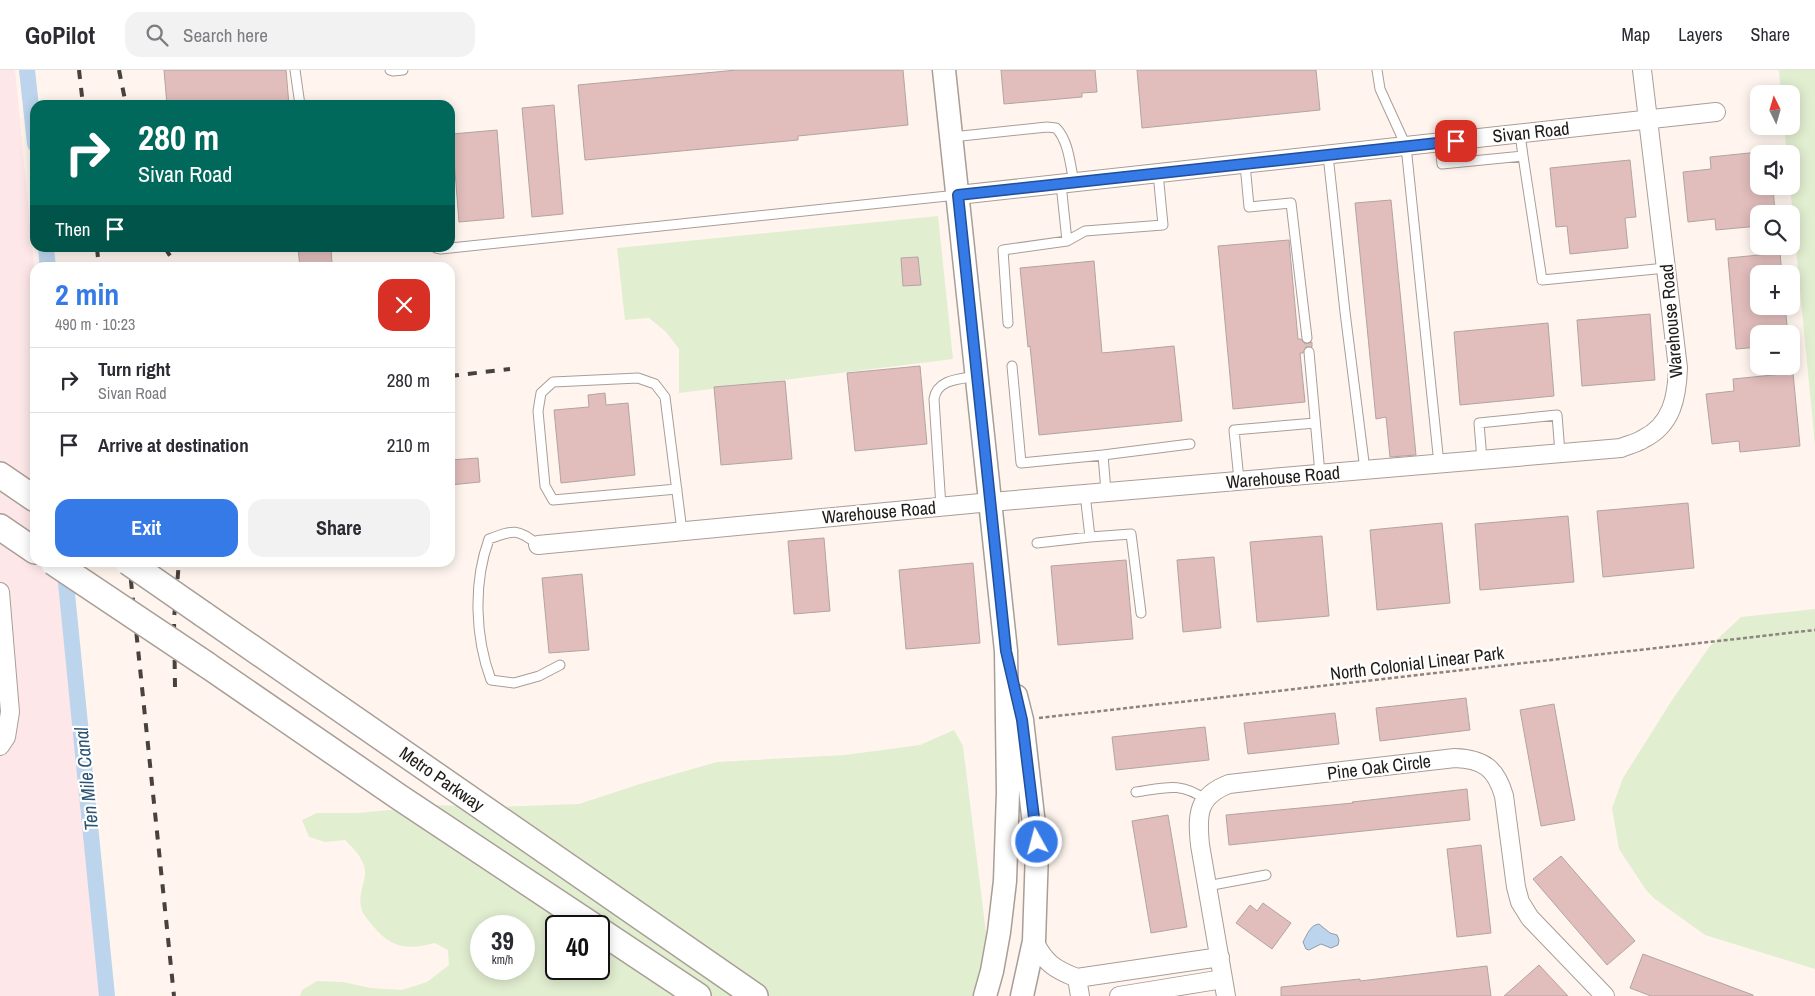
<!DOCTYPE html>
<html lang="en">
<head>
<meta charset="utf-8">
<style>
	body { margin:0; font-family:"Archivo Narrow",sans-serif; background:#f2f2f3; color:#2b2b33; height:100vh; display:flex; flex-direction:column; font-size:19px; white-space:nowrap }
	* { box-sizing:border-box; margin:0 }
	p { font-size:16px; color:#7c7c81 }
	.icon { flex:none; width:28px; height:28px; fill:none; stroke:currentColor; stroke-width:2; stroke-linecap:round; stroke-linejoin:round }
	.map { position:relative; flex:1; overflow:hidden }
	.side { position:absolute; left:30px; top:192px; width:425px; height:305px; display:flex; flex-direction:column; background:#fff; border-radius:15px; box-shadow:0 2px 12px #0003 }
	.side>* { flex:none }
	.hud { position:absolute; left:30px; top:30px; width:425px; height:152px; border-radius:15px; box-shadow:0 2px 12px #0003; background:#00695c; color:#fff; overflow:hidden }
	.needle { width:32px; rotate:355deg }
	.controls { position:absolute; left:1750px; top:15px; display:grid; gap:10px }
	.controls a { display:grid; place-items:center; width:50px; height:50px; border-radius:10px; background:#fff; box-shadow:0 2px 12px #0003; font-size:25px }
	.speed { position:absolute; left:470px; top:845px; display:flex; gap:10px; font-size:25px; font-weight:700; text-align:center }
	.speed>* { display:grid; place-content:center; width:65px; height:65px; border-radius:50%; background:#fff; box-shadow:0 2px 12px #0003; line-height:1 }
	.speed small { font-size:12px; font-weight:400 }
	.speed .limit { border:2px solid #111; border-radius:8px; background:#fff; color:#111 }
	.pin { position:absolute; display:grid; place-items:center; width:42px; height:42px; color:#fff; margin:-21px; border-radius:10px; box-shadow:0 2px 8px #0006 }
	.me { position:absolute; width:55px; margin:-28px; rotate:353deg; stroke-linejoin:round; filter:drop-shadow(0 0 4px #0008) }
	.turn { display:flex; align-items:center; gap:18px; height:105px; padding:0 25px; font-size:22px }
	.turn .icon { width:65px; height:65px; stroke-width:2.5 }
	.turn b { display:block; font-size:35px; line-height:42px }
	.then { display:flex; align-items:center; height:48px; padding:0 25px; background:#0003; gap:10px; font-size:19px }
	.round { display:grid; place-items:center; flex:none; width:52px; height:52px; border-radius:15px; background:#f2f2f3 }
	.head { display:flex; align-items:center; justify-content:space-between; height:85px; padding:0 25px }
	h1 { font-size:30px; font-weight:700; line-height:38px; color:#367ae7 }
	.button { display:flex; gap:10px; margin-top:auto; padding:10px 25px }
	.button a { flex:1; height:58px; border-radius:15px; background:#367ae7; color:#fff; font-size:20px; font-weight:700; line-height:58px; text-align:center }
	.button a+a { background:#f2f2f3; color:#2b2b33 }
	ul { padding:0; list-style:none }
	li { display:flex; align-items:center; gap:15px; height:65px; padding:0 25px; border-top:1px solid #e1e1e2 }
	li div { flex:1 }
	li b { display:block; font-size:19px }
	li em { font-style:normal }
	header { display:flex; align-items:center; gap:30px; box-sizing:border-box; height:70px; padding:0 25px; background:#fff; border-bottom:1px solid #e1e1e2 }
	header strong { font-size:24px }
	nav { display:flex; gap:28px; margin-inline-start:auto; font-size:18px }
	.search { width:350px; height:45px; background:#f2f2f3; display:flex; align-items:center; gap:12px; box-sizing:border-box; padding:0 18px; border-radius:15px; color:#7c7c81; font-size:19px }
	.map>svg:first-child { display:block }
	.commercial { fill:#fde7e9 }
	.green { fill:#e2eed0; fill-rule:evenodd }
	.water { fill:#bcd5ec; stroke:#8d9dac }
	.lines { fill:none; stroke-linecap:round; stroke-linejoin:round }
	.canal { stroke:#bcd5ec; stroke-width:16 }
	.building { fill:#e1bdbb; stroke:#b2a4a3 }
	.service-casing { stroke:#a99e96; stroke-width:11 }
	.minor-casing { stroke:#a99e96; stroke-width:20 }
	.tertiary-casing { stroke:#a99e96; stroke-width:25 }
	.secondary-casing { stroke:#a99e96; stroke-width:28 }
	.path { stroke:#8b847f; stroke-width:2.5; stroke-dasharray:4 2.5; stroke-linecap:butt }
	.service { stroke:#fff; stroke-width:9 }
	.minor { stroke:#fff; stroke-width:18 }
	.tertiary { stroke:#fff; stroke-width:22 }
	.secondary { stroke:#fff; stroke-width:25 }
	.rail { stroke:#47423e; stroke-width:4; stroke-dasharray:9 9; stroke-linecap:butt }
	.secondary-bridge-casing { stroke:#a99e96; stroke-width:28; stroke-linecap:butt }
	.secondary-bridge { stroke:#fff; stroke-width:25 }
	.route-casing { stroke:#234f96; stroke-width:12 }
	.route { stroke:#367ae7; stroke-width:9 }
	.labels { text-anchor:middle; dominant-baseline:central; stroke-width:4.5; stroke-linejoin:round; paint-order:stroke }
	.street-label { font-size:18px; fill:#1f1b18; stroke:#fff }
	.water-label { font-size:19px; font-style:italic; fill:#2b5374; stroke:#fff }
</style>
</head>
<body>
<header>
<strong>GoPilot</strong>
<div class="search"><svg class="icon" aria-label="search" viewBox="0 0 24 24"><circle cx="10" cy="10" r="6"/><path d="M15 15l6 6"/></svg>Search here</div>
<nav><a>Map</a><a>Layers</a><a>Share</a></nav>
</header>
<div class="map">
<svg width="1815" height="926" viewBox="0 0 1815 926">
	<rect width="100%" height="100%" fill="#fff5ee"/>
	<path class="commercial" d="M0 0H15L35 206V418L0 394Z
		M0 415 35 439V470L0 447Z
		M0 468 68 513 86 678 85 732 92 778 107 926H0Z"/>
	<path class="green" d="M1779 0H1815V375L1790 116H1791V84H1787L1784 56H1791V24H1781Z
		M938 146 953 289 679 323V279L666 262 649 248 625 250 617 178Z
		M1815 539V899L1705 865 1655 829 1646 820 1619 779 1612 738 1623 708 1672 630 1710 576 1741 547Z
		M954 660 963 676 988 879 976 926H770L497 737 579 734 640 714 717 692 845 685 920 675Z
		M428 735 465 736 740 926H713Z
		M401 739 577 856H556V899H599V870L682 926H300L302 920 317 911 343 912 370 918 402 920 427 912 449 895 448 880 435 873C408 880 392 879 373 856 369 851 363 845 362 840 358 829 362 820 364 810 369 793 355 780 345 770L325 772 309 767 302 750 317 743H357ZM481 856H524V899H481Z"/>
	<path class="water" d="M1319 854 1330 863 1337 865 1339 870 1338 875 1331 878 1321 874 1309 880 1306 879 1303 872C1307 865 1310 855 1319 854Z"/>
	<g class="lines">
		<path class="canal" d="M27 0 35 74
			M46 178 48 198
			M64 493 107 926"/>
	</g>
	<path class="building" d="M164 0H286L289 35H167Z
		M737 0H903L908 55 798 66V70L585 90 578 15Z
		M1001 0H1095L1097 22 1082 23V27L1004 34Z
		M1137 0H1316L1320 40 1142 58Z
		M554 35 563 144 532 147 522 38Z
		M497 60 504 148 459 152 452 64Z
		M1759 82V116H1773L1775 144H1759V156L1716 160 1715 149 1688 152 1683 102 1711 99 1710 87Z
		M1630 90 1636 147 1625 148 1628 178 1570 184 1567 156 1556 157 1550 98Z
		M1391 130 1416 385 1390 387 1386 347 1376 349 1355 133Z
		M1289 170 1298 269H1301L1305 274 1312 272V277H1306L1303 283H1300L1305 332 1233 339 1218 176Z
		M298 178H331L332 194 300 197Z
		M1780 183 1782 204H1759V236H1785L1788 264H1759V277L1736 279 1728 188Z
		M918 187 921 215 903 216 901 188Z
		M1094 191 1102 283 1174 276 1182 351 1039 365 1030 276 1028 277 1020 198Z
		M1650 244 1655 310 1582 316 1577 250Z
		M1548 253 1554 326 1460 335 1454 262Z
		M920 296 927 374 855 381 847 303Z
		M1793 303 1800 376 1740 382 1739 371 1712 374 1706 324 1734 321 1733 309Z
		M785 311 792 389 721 395 714 317Z
		M605 323 606 335 628 333 635 405 561 413 554 340 589 337 588 325Z
		M478 388 480 412 450 415V390Z
		M1688 433 1694 498 1603 507 1597 441Z
		M1568 446 1574 512 1480 520 1475 454Z
		M1442 453 1450 533 1377 540 1370 460Z
		M1322 466 1329 546 1257 552 1250 472Z
		M824 468 830 541 794 544 788 471Z
		M1214 487 1221 558 1183 562 1177 490Z
		M1126 490 1133 569 1058 575 1051 496Z
		M973 493 980 573 906 579 899 500Z
		M582 504 589 580 549 583 542 508Z
		M1466 628 1470 660 1380 671 1376 638Z
		M1554 634 1575 750 1541 756 1520 640Z
		M1335 643 1339 674 1248 684 1244 653Z
		M1205 657 1209 690 1116 700 1112 667Z
		M1467 719 1470 750 1229 775 1226 745 1353 733 1352 732Z
		M1168 745 1187 857 1151 863 1132 751Z
		M1481 775 1491 863 1457 867 1447 779Z
		M1561 786 1635 871 1607 895 1533 809Z
		M1263 833 1291 853 1272 879 1236 853 1250 835 1257 841Z
		M1643 884 1753 925V926H1651L1630 918Z
		M1539 895 1568 926H1504Z
		M1487 896 1491 926H1281V917L1360 909V911Z"/>
	<g class="lines">
		<g class="service-casing">
			<path id="service" d="M295 0 300 35
				M390 0 393 1 403 0
				M1377 0 1380 19 1406 76 1439 394
				M952 67 1047 57 1056 58C1069 71 1070 95 1074 112
				M1440 72 1442 94 1523 86 1520 64
				M1328 85 1345 242 1365 400
				M1523 86 1542 210 1666 198
				M1245 94 1249 137 1291 133 1307 268
				M1067 171 1085 161 1163 155 1158 103
				M436 178 441 179 957 125
				M1008 253 1003 180 1067 171 1061 114
				M1309 282 1320 404
				M1012 296 1021 393 1103 385 1106 422
				M1103 385 1190 374
				M1482 390 1479 353 1557 345 1560 383
				M1239 410 1234 360 1315 353
				M677 419 553 430 545 416 538 341 541 323 553 312 638 308 655 314 665 327 682 461
				M941 437 934 329C937 309 960 309 977 306
				M1090 467 1131 464 1141 543
				M1037 473 1090 467 1085 424
				M538 475C518 458 513 460 489 469 473 513 475 567 491 610L514 613 539 606 560 595
				M1136 722C1164 718 1181 711 1206 730
				M1207 816 1266 805"/>
		</g>
		<g class="minor-casing">
			<path id="minor" d="M958 125 1716 42
				M538 475 991 432 1621 378C1628 375 1637 373 1643 369 1672 355 1677 327 1678 298L1642 0
				M0 522 10 642 6 667 0 676
				M1034 871C1045 893 1054 899 1077 908L1220 887
				M1077 908 1080 926
				M1119 926 1223 909
				M1226 926 1200 775C1197 745 1197 726 1229 714L1455 688C1483 689 1496 698 1504 726L1516 817 1520 832 1530 848 1605 926"/>
		</g>
		<g class="tertiary-casing">
			<path id="tertiary" d="M944 0 1006 581 1008 722 1005 811 999 862 992 901 985 926
				M1016 626 1022 650 1037 781 1034 871 1022 926"/>
		</g>
		<g class="secondary-casing">
			<path id="secondary" d="M0 405 35 429
				M0 457 35 481
				M203 544 755 926
				M207 595 399 727 593 856
				M599 860 698 926"/>
		</g>
		<path class="path" d="M1039 648 1815 560"/>
		<use href="#service" class="service"/>
		<use href="#minor" class="minor"/>
		<use href="#tertiary" class="tertiary"/>
		<use href="#secondary" class="secondary"/>
		<path class="rail" d="M79 0 83 35
			M119 0 126 35
			M97 178 99 198
			M165 178 178 198
			M450 306 510 299
			M129 492 174 926
			M175 617 174 549 179 492"/>
		<g class="secondary-bridge-casing">
			<path id="secondary-bridge" d="M53 492 207 595
				M128 492 203 544"/>
		</g>
		<use href="#secondary-bridge" class="secondary-bridge"/>
	</g>
	<g class="lines">
		<g class="route-casing">
			<path id="route" d="M1037 772 1022 650 1006 581 958 125 1456 71"/>
		</g>
		<use href="#route" class="route"/>
	</g>
	<g class="labels">
		<g class="street-label">
			<text transform="translate(1531 62) rotate(-6)">Sivan Road</text>
			<text transform="translate(1671 251) rotate(-95)">Warehouse Road</text>
			<text transform="translate(1283 407) rotate(-5)">Warehouse Road</text>
			<text transform="translate(879 442) rotate(-5)">Warehouse Road</text>
			<text transform="translate(1417 593) rotate(-7)">North Colonial Linear Park</text>
			<text transform="translate(1379 697) rotate(-7)">Pine Oak Circle</text>
			<text transform="translate(442 709) rotate(35)">Metro Parkway</text>
		</g>
		<g class="water-label">
			<text transform="translate(86 709) rotate(-96)">Ten Mile Canal</text>
		</g>
	</g>
</svg>
<div class="controls">
<a><svg class="needle" viewBox="-14 -14 28 28"><path d="M0-13l5 13h-10z" fill="#e53935"/><path d="M0 13l5-13h-10z" fill="#7c7c81"/></svg></a>
<a><svg class="icon" aria-label="sound" viewBox="0 0 24 24"><path d="M4 9h4l5-4v14l-5-4H4zM17 9q2 3 0 6"/></svg></a>
<a><svg class="icon" aria-label="search" viewBox="0 0 24 24"><circle cx="10" cy="10" r="6"/><path d="M15 15l6 6"/></svg></a>
<a>+</a>
<a>−</a>
</div>
<div class="speed"><div>39<small>km/h</small></div><div class="limit">40</div></div>
<div class="pin" style="left:1456px;top:71px;background:#d93025"><svg class="icon" aria-label="arrive" viewBox="0 0 24 24"><path d="M6 21V4h12l-3 4 3 4H6"/></svg></div>
<svg class="me" style="left:1037px;top:772px" viewBox="-20 -20 40 40"><circle r="17" fill="#367ae7" stroke="#fff" stroke-width="3"/><path d="M0-11L8 9 0 5-8 9z" fill="#fff"/></svg>
<div class="hud">
<div class="turn"><svg class="icon" aria-label="right" viewBox="0 0 24 24"><path d="M7 20v-9h11M14 6l5 5-5 5"/></svg><div><b>280 m</b>Sivan Road</div></div>
<div class="then">Then<svg class="icon" aria-label="arrive" viewBox="0 0 24 24"><path d="M6 21V4h12l-3 4 3 4H6"/></svg></div>
</div>
<section class="side">
<div class="head"><div><h1>2 min</h1><p>490 m · 10:23</p></div><a class="round" style="background:#d93025;color:#fff"><svg class="icon" aria-label="close" viewBox="0 0 24 24"><path d="M6 6l12 12M18 6L6 18"/></svg></a></div>
<ul>
<li><svg class="icon" aria-label="right" viewBox="0 0 24 24"><path d="M7 20v-9h11M14 6l5 5-5 5"/></svg><div><b>Turn right</b><p>Sivan Road</p></div><em>280 m</em></li>
<li><svg class="icon" aria-label="arrive" viewBox="0 0 24 24"><path d="M6 21V4h12l-3 4 3 4H6"/></svg><div><b>Arrive at destination</b></div><em>210 m</em></li>
</ul>
<div class="button"><a>Exit</a><a>Share</a></div>
</section>
</div>
</body>
</html>
